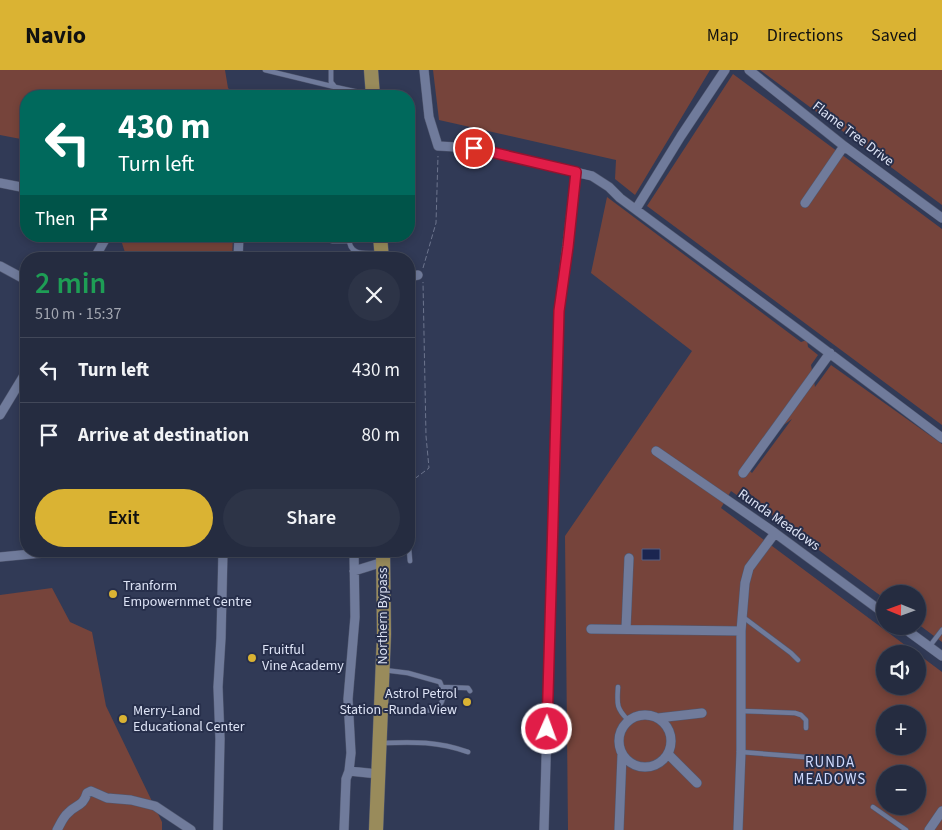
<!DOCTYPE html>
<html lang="en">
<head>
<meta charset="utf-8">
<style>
	body { margin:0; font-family:"Source Sans 3",sans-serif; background:#2d3447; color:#f1f3f6; height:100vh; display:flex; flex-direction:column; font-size:19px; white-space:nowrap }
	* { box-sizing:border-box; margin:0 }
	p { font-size:16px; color:#a3a7b1 }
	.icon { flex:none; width:28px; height:28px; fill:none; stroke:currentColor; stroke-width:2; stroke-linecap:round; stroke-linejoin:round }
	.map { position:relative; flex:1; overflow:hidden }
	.panel { position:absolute; left:20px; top:182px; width:395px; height:305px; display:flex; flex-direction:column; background:#252c40; border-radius:20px; box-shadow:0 2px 8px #0003,0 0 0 1px #424859 }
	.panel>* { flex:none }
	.hud { position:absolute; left:20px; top:20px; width:395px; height:152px; border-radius:20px; box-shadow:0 2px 8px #0003,0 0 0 1px #424859; background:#00695c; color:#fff; overflow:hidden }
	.needle { width:32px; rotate:271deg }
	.tools { position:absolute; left:876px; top:515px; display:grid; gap:10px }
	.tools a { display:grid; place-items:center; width:50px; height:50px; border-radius:50%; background:#252c40; box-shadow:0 2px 8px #0003,0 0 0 1px #424859; font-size:25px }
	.pin { position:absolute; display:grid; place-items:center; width:42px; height:42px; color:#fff; margin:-21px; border:2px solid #fff; border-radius:50%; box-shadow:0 1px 5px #0007 }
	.me { position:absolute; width:55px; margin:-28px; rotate:2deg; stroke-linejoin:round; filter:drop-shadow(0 0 4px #0008) }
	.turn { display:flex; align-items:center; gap:18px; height:105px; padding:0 15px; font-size:22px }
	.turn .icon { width:65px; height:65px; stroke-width:2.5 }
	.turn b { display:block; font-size:35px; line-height:42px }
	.then { display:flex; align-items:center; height:48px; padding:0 15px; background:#0003; gap:10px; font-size:19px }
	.round { display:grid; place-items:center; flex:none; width:52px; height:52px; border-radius:26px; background:#2d3447 }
	.overview { display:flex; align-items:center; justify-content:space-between; height:85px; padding:0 15px }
	h1 { font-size:30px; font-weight:600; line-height:38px; color:#1e9e55 }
	.button { display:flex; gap:10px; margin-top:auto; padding:10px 15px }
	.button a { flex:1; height:58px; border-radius:30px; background:#dab333; color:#111; font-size:20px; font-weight:600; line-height:58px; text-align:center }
	.button a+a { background:#2d3447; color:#f1f3f6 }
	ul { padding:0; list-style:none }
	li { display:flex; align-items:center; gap:15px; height:65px; padding:0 15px; border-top:1px solid #424859 }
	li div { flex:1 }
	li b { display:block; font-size:19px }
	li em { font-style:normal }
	header { display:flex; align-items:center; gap:30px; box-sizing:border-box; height:70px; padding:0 25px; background:#dab333; color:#111 }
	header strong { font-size:24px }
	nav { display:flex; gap:28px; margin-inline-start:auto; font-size:18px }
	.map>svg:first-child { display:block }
	.green { fill:#76443b; fill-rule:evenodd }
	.water { fill:#1b2550; stroke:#555e82 }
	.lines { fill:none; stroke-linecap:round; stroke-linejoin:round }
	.lane-casing { stroke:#50576f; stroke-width:5.5 }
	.street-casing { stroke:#50576f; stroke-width:10 }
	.primary-casing { stroke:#50576f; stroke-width:15 }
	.path { stroke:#6c748d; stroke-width:1; stroke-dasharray:5 2.5; stroke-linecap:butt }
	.lane { stroke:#707b9b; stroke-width:4.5 }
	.street { stroke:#707b9b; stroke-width:9 }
	.primary { stroke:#998b5b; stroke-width:14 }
	.route-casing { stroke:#92132f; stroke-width:12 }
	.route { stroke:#e11d48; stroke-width:9 }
	.poi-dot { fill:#dab333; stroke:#272f4b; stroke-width:2 }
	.labels { text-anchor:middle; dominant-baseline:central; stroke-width:4; stroke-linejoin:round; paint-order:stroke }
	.street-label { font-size:14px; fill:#dde3f5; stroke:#272f4b }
	.poi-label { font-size:14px; fill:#dde3f5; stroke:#272f4b; text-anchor:start }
	.neighbourhood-label { font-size:15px; letter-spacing:1px; fill:#ced9fd; stroke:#272f4b }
</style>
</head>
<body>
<header>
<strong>Navio</strong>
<nav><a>Map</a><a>Directions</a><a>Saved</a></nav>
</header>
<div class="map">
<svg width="942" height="760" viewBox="0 0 942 760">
	<rect width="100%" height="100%" fill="#313a56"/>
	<path class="green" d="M0 0H225L228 18 236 26H26V70L0 65Z
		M433 0H710L635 125 615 109 616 90 439 50Z
		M760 0H942V135Z
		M733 4 942 159V355L647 136Z
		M607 127 801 272 807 270 808 277 818 285 811 295 815 317 831 295 942 374V572L918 554V524H885V529L746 426 741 428 731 421 721 438 917 584H885V616H918V584L942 602V760H568L565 466 692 281 591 203ZM792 349 752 403 746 397 781 357ZM885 644H918V676H885ZM885 704H918V736H885Z
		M125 166H233L232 189H127L122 173Z
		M52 518 70 552 92 562 106 636 162 752V760H0V525Z"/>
	<path class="water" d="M642 479H660V490H642Z"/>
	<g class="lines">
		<g class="lane-casing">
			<path id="lane" d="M265 0 335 17
				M331 0V12L335 17 372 25
				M349 166C348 187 365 183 380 183
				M332 171H349
				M409 479 410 491
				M743 547 791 583 798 590
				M929 577 942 560
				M442 617 468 618 470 621
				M618 617C617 634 616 638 628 650
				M741 641 795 643 801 645 806 650V658
				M383 643 434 640C445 634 445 622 440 612L408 603 384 600
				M381 673C414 672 436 671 468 682
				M741 682 805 687
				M873 737 906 760"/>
		</g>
		<g class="street-casing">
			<path id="street" d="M424 0 429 47 438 76 474 78 592 106 609 117 620 128 800 261 942 368
				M749 0 844 76 942 148
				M0 113 26 118
				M805 133 844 76
				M636 139 681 66 725 0
				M94 189 107 166
				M238 189 239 166
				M0 196 26 210
				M409 207 418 205
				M0 345 26 302
				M656 381 775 463 885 544
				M743 403 830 283
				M0 487 62 481
				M354 501 383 492
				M901 556 942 586
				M591 559 741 561
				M626 559 629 488
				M619 671a26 26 0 1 1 52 0a26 26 0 1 1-52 0Z
				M658 648 702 643
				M668 684 697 713
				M349 701 378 704
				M57 760C60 755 63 747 68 743 76 734 83 737 87 723L91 721 107 728 131 730 155 736 191 760
				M218 760 220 669 218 617 221 568 223 481
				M344 760 346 709 349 701 351 683 348 629 355 547 354 481
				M544 760 559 241 576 103
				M619 760 622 685
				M738 760 741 682V561L745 513 749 498 775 463
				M929 760 942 741"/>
		</g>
		<g class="primary-casing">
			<path id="primary" d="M371 0 373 26
				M380 166 382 189
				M376 760 384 564 383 481"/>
		</g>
		<path class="path" d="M423 198 436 153 438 86
			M409 413 429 398 426 366 423 212"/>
		<use href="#lane" class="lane"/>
		<use href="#street" class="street"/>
		<use href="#primary" class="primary"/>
	</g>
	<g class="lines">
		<g class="route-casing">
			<path id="route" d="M474 78 576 102 568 177 559 241 547 659"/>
		</g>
		<use href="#route" class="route"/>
	</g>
	<g class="poi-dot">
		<circle cx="113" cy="524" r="5"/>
		<circle cx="252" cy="588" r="5"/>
		<circle cx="467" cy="632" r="5"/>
		<circle cx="123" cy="649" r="5"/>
	</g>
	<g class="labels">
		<g class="street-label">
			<text transform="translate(853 64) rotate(37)">Flame Tree Drive</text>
			<text transform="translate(779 450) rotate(35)">Runda Meadows</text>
			<text transform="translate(383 546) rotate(-90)">Northern Bypass</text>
		</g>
		<g class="poi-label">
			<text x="123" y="516">Tranform<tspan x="123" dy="16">Empowernmet Centre</tspan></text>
			<text x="262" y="580">Fruitful<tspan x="262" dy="16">Vine Academy</tspan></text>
			<text x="457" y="624" text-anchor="end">Astrol Petrol<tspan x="457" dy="16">Station -Runda View</tspan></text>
			<text x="133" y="641">Merry-Land<tspan x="133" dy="16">Educational Center</tspan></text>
		</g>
		<g class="neighbourhood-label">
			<text x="830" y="692">RUNDA<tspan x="830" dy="17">MEADOWS</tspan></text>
		</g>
	</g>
</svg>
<div class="tools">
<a><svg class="needle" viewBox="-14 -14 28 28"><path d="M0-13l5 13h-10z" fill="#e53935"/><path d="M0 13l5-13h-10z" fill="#a3a7b1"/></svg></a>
<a><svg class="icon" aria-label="sound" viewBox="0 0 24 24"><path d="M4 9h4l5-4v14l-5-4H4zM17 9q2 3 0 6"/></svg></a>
<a>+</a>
<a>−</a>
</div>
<div class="pin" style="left:474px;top:78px;background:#d93025"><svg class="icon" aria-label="arrive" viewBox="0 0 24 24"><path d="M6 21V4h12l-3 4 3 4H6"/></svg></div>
<svg class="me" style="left:547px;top:659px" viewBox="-20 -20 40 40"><circle r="17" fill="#e11d48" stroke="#fff" stroke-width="3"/><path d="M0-11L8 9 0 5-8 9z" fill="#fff"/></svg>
<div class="hud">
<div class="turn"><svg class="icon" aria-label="left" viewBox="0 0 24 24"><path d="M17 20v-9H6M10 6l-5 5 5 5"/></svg><div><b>430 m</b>Turn left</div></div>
<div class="then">Then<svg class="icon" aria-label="arrive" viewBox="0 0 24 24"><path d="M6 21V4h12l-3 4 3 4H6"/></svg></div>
</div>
<section class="panel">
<div class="overview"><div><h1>2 min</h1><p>510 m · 15:37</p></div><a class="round"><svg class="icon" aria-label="close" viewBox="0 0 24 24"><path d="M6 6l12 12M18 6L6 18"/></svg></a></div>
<ul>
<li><svg class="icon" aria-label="left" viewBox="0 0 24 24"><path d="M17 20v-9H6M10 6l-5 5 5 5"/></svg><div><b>Turn left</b></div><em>430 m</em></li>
<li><svg class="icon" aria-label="arrive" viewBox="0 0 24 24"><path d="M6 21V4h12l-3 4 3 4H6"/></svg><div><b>Arrive at destination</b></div><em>80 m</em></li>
</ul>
<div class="button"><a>Exit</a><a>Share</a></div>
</section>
</div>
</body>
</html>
